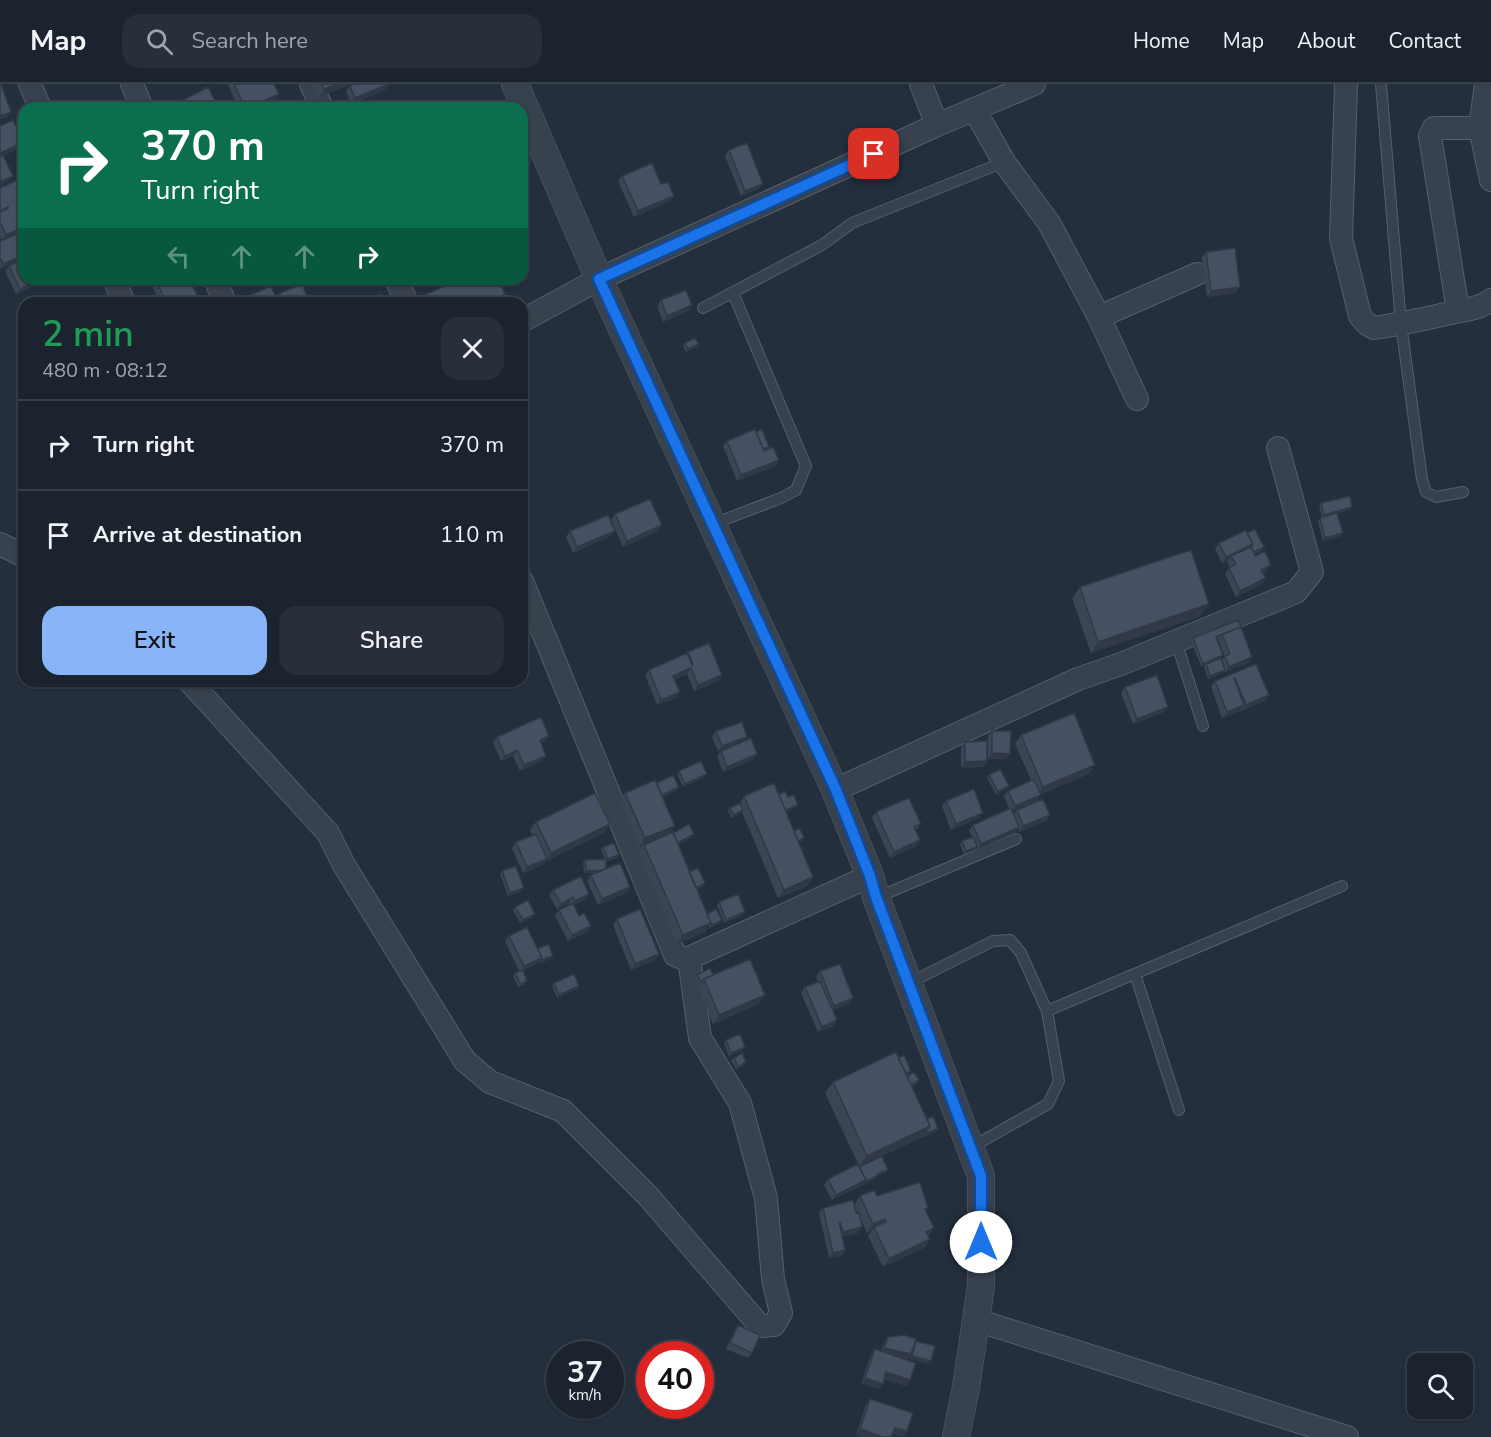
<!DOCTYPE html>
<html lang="en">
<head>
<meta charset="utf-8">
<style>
	body { margin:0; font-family:"Nunito Sans",sans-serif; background:#282f3a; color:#f1f3f6; height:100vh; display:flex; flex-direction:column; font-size:22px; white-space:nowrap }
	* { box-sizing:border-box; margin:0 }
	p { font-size:20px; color:#a0a4aa }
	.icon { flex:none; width:33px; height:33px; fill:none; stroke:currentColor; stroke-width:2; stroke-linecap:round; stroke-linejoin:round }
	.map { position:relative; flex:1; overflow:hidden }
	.drawer { position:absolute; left:18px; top:213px; width:510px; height:390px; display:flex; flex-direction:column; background:#1b232e; border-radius:18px; box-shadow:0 2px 4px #0004,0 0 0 2px #39404a }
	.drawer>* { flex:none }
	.top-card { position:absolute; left:18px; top:18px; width:510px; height:183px; border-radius:18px; box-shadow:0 2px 4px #0004,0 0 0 2px #39404a; background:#0b6e4f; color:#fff; overflow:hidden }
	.tools { position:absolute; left:1407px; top:1269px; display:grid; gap:12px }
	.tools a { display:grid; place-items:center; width:66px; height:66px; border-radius:12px; background:#1b232e; box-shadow:0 2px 4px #0004,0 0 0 2px #39404a; font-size:30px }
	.speed { position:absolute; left:546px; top:1257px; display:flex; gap:12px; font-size:30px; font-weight:700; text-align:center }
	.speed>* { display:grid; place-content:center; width:78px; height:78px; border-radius:50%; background:#1b232e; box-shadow:0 2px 4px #0004,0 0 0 2px #39404a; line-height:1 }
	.speed small { font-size:15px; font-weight:400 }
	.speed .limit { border:9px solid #d22; background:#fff; color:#111 }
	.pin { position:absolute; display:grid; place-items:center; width:51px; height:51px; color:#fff; margin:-26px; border-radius:12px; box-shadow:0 3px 9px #0006 }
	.me { position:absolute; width:66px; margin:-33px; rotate:0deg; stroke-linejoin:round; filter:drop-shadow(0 0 4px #0008) }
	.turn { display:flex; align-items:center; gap:21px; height:126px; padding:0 24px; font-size:27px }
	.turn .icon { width:78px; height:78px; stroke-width:2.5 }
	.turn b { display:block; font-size:42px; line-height:51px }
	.lanes { display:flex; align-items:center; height:57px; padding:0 24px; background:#0003; justify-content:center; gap:30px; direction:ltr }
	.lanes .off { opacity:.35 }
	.round { display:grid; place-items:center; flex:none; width:63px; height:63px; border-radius:18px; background:#282f3a }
	.headline { display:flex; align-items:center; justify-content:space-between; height:102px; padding:0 24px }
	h1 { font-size:36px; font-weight:600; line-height:45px; color:#1e9e55 }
	.cta { display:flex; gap:12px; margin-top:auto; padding:12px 24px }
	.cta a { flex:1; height:69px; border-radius:18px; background:#8ab4f8; color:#111; font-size:24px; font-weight:600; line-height:69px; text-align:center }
	.cta a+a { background:#282f3a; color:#f1f3f6 }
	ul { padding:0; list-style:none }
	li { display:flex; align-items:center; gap:18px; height:90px; padding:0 24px; border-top:2px solid #39404a }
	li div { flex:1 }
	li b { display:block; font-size:22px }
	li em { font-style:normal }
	header { display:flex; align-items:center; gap:36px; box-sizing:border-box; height:84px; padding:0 30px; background:#1b232e; border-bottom:2px solid #39404a }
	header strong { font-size:28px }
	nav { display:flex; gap:33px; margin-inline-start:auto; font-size:21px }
	.search { width:420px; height:54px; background:#282f3a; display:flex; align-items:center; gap:15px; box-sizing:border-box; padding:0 21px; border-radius:18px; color:#a0a4aa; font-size:22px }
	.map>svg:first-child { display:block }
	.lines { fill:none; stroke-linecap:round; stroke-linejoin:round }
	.service-casing { stroke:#565f6c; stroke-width:12 }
	.minor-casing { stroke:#565f6c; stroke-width:24 }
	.tertiary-casing { stroke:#565f6c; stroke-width:28 }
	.service { stroke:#38414e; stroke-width:10 }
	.minor { stroke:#38414e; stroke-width:22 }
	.tertiary { stroke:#38414e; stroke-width:27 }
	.wall { fill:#3b4654; fill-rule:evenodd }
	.shaded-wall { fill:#303945 }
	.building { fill:#455162; stroke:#303945; stroke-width:1.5 }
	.route-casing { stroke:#114b97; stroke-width:15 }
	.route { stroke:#1a73e8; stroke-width:10 }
</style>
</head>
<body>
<header>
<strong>Map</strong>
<div class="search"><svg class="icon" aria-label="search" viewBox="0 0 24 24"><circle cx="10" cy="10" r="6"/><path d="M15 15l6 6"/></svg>Search here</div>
<nav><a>Home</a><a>Map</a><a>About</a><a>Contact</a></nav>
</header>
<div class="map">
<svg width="1491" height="1353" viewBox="0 0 1491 1353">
	<rect width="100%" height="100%" fill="#242f3e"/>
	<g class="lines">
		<g class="service-casing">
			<path id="service" d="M1381 0 1401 240 1422 395 1426 408 1436 413 1463 408
				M703 224 822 161 852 139 1004 78
				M713 440 781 414 796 406 806 382 733 209
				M1176 557 1203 642
				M878 813 1016 755
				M1135 890 1179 1026
				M909 899 993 857 1010 856 1021 869 1047 927 1059 997 1048 1020 970 1064
				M1047 927 1342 802"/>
		</g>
		<g class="minor-casing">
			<path id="minor" d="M30 0 40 24
				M132 0 142 24
				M311 0 322 24
				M921 0 937 41
				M1346 0 1341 154 1360 232 1366 239 1374 244C1400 240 1425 235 1450 229 1463 226 1480 225 1491 216
				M1486 0 1480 44 1491 96
				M974 25 1004 78 1049 139 1099 233 1137 315
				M114 195 124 219
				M215 195 225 219
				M396 195 407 219
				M1458 227 1430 52 1434 44H1480
				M1099 233 1197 190
				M522 237 599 195 937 41 1034 0
				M0 460 24 472
				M522 497 675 871 682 874H689L870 792
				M189 597 328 749 344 781 465 977 490 998 563 1027 648 1112 760 1242 774 1241 781 1229 773 1195 766 1114 740 1019 700 954 689 874
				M835 706 1078 595 1121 580 1296 508 1312 488 1278 364
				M976 1236 1347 1353"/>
		</g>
		<g class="tertiary-casing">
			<path id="tertiary" d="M515 0 599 195 835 706 870 792 876 813 981 1092V1202L966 1303 956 1353"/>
		</g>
		<use href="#service" class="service"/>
		<use href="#minor" class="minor"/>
		<use href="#tertiary" class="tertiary"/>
	</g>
	<path class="wall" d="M228 0H274L279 10 275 16 256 24H238Z
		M312 0H349L348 1 318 14Z
		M354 0H390L385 6 351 20 346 7 350 2Z
		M729 66 759 105 741 112 725 72Z
		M622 92 661 100 674 112 670 117 634 133 618 97Z
		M24 93V175L0 185V157L2 156 0 153V104Z
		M1206 168 1236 209 1207 213 1202 173Z
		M9 182 49 195 16 210 5 187Z
		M157 198 198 214 195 219H160L153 204Z
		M280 209 310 219H278L276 215Z
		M424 211 499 219H418Z
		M661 216 688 227 663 238 657 222Z
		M685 259 699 260 697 263 686 268 683 262Z
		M727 357 768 365 779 376 775 382 737 397 723 362Z
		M1321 419 1352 423 1350 426 1337 429 1341 452 1323 457 1318 437 1322 433 1319 422Z
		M615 430 658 447 623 463 611 436Z
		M570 447 611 452 573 469 566 453Z
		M1247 449 1264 463 1262 466 1254 470 1267 487 1263 489 1266 494 1262 500 1236 513 1225 490 1230 483 1227 478 1229 476 1222 479 1215 465 1219 459Z
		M1080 503 1201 532 1091 569 1072 514Z
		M1238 536 1248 579 1225 588 1224 587 1223 589 1208 595 1204 583 1205 581 1201 582 1191 557 1193 554ZM1220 554 1218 556 1225 572 1221 577 1217 555Z
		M688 568 722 591 718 597 694 607 687 590 674 596 676 614 657 621 645 591 649 586 687 569Z
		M1256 580 1265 617 1241 627V625L1240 627 1222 634 1211 603 1215 597Z
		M296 597H315L300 604Z
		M1125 603 1164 628 1133 640 1121 609Z
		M716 647 747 653 744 657 757 670 753 676 723 688 717 672 721 667 725 665 718 667 712 653Z
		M992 647 1010 670 1006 675H988V652Z
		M1021 651 1095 681 1089 690 1041 710 1037 717 1012 728 1013 731 1017 726 1050 731 1046 737 1019 748 1018 744 1015 749 977 766 976 764 975 766 964 770 960 760 962 757 972 753 969 747 973 741 1009 725 1004 712 1008 707 1031 696 1015 660Z
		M497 653 545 657 541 659 542 677 520 687 513 672 501 677 493 659Z
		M965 658 987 677 983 683 961 684V664Z
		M679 687 707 690 705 693 683 703 677 690Z
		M989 691 1009 702 1007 705 996 711 987 693Z
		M657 699 679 703 677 706 663 713 675 742 669 750 692 753 678 761 689 788 705 799 703 802 697 805 707 830 722 836 720 839 710 844 709 842 705 848 677 860 638 769 644 761 639 763 620 717 625 709Z
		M779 710 788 713 796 723 786 728 794 747 802 757 799 758 813 793 807 802 778 814 742 728 732 734 728 727 730 724 740 719 744 712Z
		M946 717 979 734 951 746 942 722Z
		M876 728 921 740 916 746 920 756 916 762 890 774 872 734Z
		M536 738 610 740 604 749 545 777 543 781 523 789 512 764 516 758 532 751 530 746Z
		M603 763 619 771 617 774 606 778V785L630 803 626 809 598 821 587 797 591 791 595 789H584L583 779 585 776 605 775 601 766Z
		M502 787 522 807 508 812 500 790Z
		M553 806 589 810 585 816 574 821 587 848 568 857 555 832 559 826 570 821 569 819 557 825 549 811Z
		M719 818 745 828 743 831 724 839 717 821Z
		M515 823 533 833 520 839 513 826Z
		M617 835 655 876 631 886 613 841Z
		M509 852 538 865 551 875 540 879V877L538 879 523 886 525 900 518 903 513 892 515 889 519 887 505 857Z
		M820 887 853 914 849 920 833 926 837 936 833 942 818 948 801 909 805 903 818 898 816 893Z
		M697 891 759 920 713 940 698 903 701 899 699 900 695 893Z
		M554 899 579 902 577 905 557 914 552 902Z
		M726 956 743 966 729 972 724 959Z
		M734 974 744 981 736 985 731 976Z
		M898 974 909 990 906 991 907 992 919 996 917 999 912 1002 923 1026 927 1032 926 1034 936 1048 923 1053 877 1074 888 1086 886 1088 877 1092 875 1095 832 1116 824 1101 828 1095 859 1082 825 1009 833 998Z
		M860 1112 928 1124 926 1127 934 1144 928 1152 930 1155 924 1164 883 1183 868 1152 872 1147 867 1149 860 1134 862 1143 858 1149 843 1153 845 1166 841 1172 829 1174 819 1129 823 1124 857 1128 854 1121Z
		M738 1241 752 1269 748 1274 726 1265 734 1247Z
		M888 1253 915 1259 929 1280 910 1275 913 1265 911 1270 907 1276 910 1296 906 1302 884 1295 883 1300 879 1305 861 1300 871 1271 875 1265 881 1267 884 1259Z
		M870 1315 893 1350 891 1353H862L856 1351 866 1321Z"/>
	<path class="shaded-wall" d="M337 0H349L348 1 318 14 324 5Z
		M388 0H390L385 6 351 20 355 14Z
		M279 10 275 16 256 24H247Z
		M11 28 7 34 0 36V32Z
		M24 58 20 64 0 73V69Z
		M13 92 9 97 0 102V98Z
		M763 100 759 105 741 112 745 107Z
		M674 112 670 117 634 133 638 127Z
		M24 143V147L2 157 6 151Z
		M24 171V175L0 185 3 180Z
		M41 195H49L16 210 20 205Z
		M1240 203 1236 209 1207 213 1211 207Z
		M505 210 498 219H484Z
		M198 214 195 219H187Z
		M692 221 688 227 663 238 667 232Z
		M699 260 697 263 686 268 688 265Z
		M779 376 775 382 737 397 741 391Z
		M1352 423 1350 426 1322 433 1324 431Z
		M662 441 658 447 623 463 627 457Z
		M615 447 611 452 573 469 577 463Z
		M1343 449 1341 452 1323 457 1325 454Z
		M1253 460 1249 466 1231 472 1229 476 1222 479 1226 473Z
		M1271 481 1267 487 1257 492 1261 486Z
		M1266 494 1262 500 1236 513 1240 507Z
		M1209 520 1201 532 1091 569 1098 558Z
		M1223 571 1221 574 1201 582 1203 580Z
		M1252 573 1248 579 1225 588 1229 583Z
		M691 584 687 590 669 598 673 592Z
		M1225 586 1223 589 1208 595 1210 592Z
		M722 591 718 597 694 607 698 601Z
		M311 597H315L300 604 302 601Z
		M680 608 676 614 657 621 661 616Z
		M1269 611 1265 617 1241 627 1246 621Z
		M1244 621 1240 627 1222 634 1227 628Z
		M1168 623 1164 628 1133 640 1137 635Z
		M549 652 545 657 536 662 540 656Z
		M747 653 743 658 718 667 722 662Z
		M517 666 513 672 501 677 505 672Z
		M992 669 1010 670 1006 675H988Z
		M757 670 753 676 723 688 727 683Z
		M546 672 542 677 520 687 524 681Z
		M987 677 983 683 961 684 965 678Z
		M1095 681 1089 690 1037 712 1043 703Z
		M707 690 705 693 683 703 685 700Z
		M1009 702 1007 705 996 711 998 708Z
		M679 703 677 706 659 714 661 711Z
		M1041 711 1037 717 1011 728 1015 722Z
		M798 721 796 723 782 730 784 727Z
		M743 726 741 729 732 734 734 731Z
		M983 729 979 734 951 746 956 740Z
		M1050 731 1046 737 1019 748 1023 742Z
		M610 740 604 749 545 778 551 769Z
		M675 742 669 750 639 763 645 754Z
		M1019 743 1015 749 977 766 981 760Z
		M694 750 692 753 676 762 678 759Z
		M920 756 916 762 890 774 894 768Z
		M977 763 975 766 964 770 966 767Z
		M619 771 617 774 606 778 608 775Z
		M547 775 543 781 523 789 527 783Z
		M606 786 604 789H584L586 787Z
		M813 793 807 802 778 814 784 806Z
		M630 803 626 809 598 821 602 815Z
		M524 804 522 807 508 812 510 809Z
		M589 810 585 816 571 823 575 817Z
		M573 813 569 819 557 825 561 820Z
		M745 828 743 831 724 839 726 836Z
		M535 830 533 833 520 839 523 836Z
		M722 836 720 839 710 844 712 841Z
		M711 839 705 848 677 860 683 851Z
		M591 842 587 848 568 857 572 851Z
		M659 870 655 876 631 886 635 880Z
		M553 872 551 875 540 879 542 876Z
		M542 874 538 879 520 888 524 882Z
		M579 902 577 905 557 914 559 911Z
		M765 911 759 920 713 940 719 931Z
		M853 914 849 920 830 928 834 922Z
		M837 936 833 942 818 948 822 943Z
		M745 963 743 966 729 972 731 969Z
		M746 978 744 981 736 985 738 983Z
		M930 1042 922 1053 859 1083 867 1072Z
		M938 1045 936 1048 923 1053 925 1050Z
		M888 1086 886 1088 877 1092 875 1095 863 1101 865 1098 877 1090Z
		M866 1096 862 1102 832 1116 836 1111Z
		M885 1135 879 1143H874L872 1147 867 1149 873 1140Z
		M862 1143 858 1149 839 1154 843 1148Z
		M934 1144 928 1153 926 1148Z
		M930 1155 924 1164 883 1183 889 1175Z
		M845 1166 841 1172 829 1174 833 1169Z
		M884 1264 911 1270 907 1276 880 1270Z
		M912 1272 931 1277 929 1280 910 1275Z
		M886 1288 910 1296 906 1302 882 1294Z
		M865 1294 883 1300 879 1305 861 1300Z
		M895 1344 907 1347 903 1353 891 1349Z
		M860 1345 883 1353H862L856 1351Z"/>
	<path class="building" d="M0 0H1L11 28 0 32Z
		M234 0H274L279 10 247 24H245Z
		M322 0H337L324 5Z
		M354 0H389L355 14 350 2Z
		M208 3 219 24H176L174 21Z
		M13 36 24 58 0 69V42Z
		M747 59 763 100 745 107 729 66Z
		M3 71 13 92 0 98V72Z
		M652 79 661 100 668 98 674 112 638 127 622 92Z
		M24 93V143L6 151 0 138V128L8 124V123L0 127V104Z
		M24 147V171L3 180 0 174V157Z
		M1235 164 1240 203 1211 207 1206 168Z
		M24 175V195H41L20 205 9 182Z
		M165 195H190L198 214 187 219H166L157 198Z
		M461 195H498L505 210 484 219H428L424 211Z
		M302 200 310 219H284L280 209Z
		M271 202 278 219H235V218Z
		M686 206 692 221 667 232 661 216Z
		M381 210 385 219H358Z
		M695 254 699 260 688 265 685 259Z
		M755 345 764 367 773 363 779 376 741 391 727 357Z
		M762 345 769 363 763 365 756 348Z
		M1350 412 1352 423 1324 431 1321 419Z
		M650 415 662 441 627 457 615 430Z
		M1337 429 1343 449 1325 454 1320 434Z
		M608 431 615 447 577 463 570 447Z
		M1255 445 1264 463 1254 468 1251 462 1253 460 1247 449Z
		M1246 446 1253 460 1226 473 1219 459Z
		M1251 463 1255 472 1265 467 1271 481 1261 486 1266 494 1240 507 1229 484 1236 480 1231 472Z
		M1191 466 1209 520 1098 558 1080 503Z
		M1238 536 1241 543 1216 553 1223 571 1203 580 1193 554Z
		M1241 543 1252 573 1229 583 1225 572 1230 570 1222 550Z
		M709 559 722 591 698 601 691 584 673 592 680 608 661 616 649 586 687 569 692 581 693 580 688 568Z
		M1221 574 1225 586 1210 592 1206 580Z
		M1256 580 1269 611 1246 621 1235 594H1234L1244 621 1227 628 1215 597Z
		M1157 591 1168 623 1137 635 1125 603Z
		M300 597H311L302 601Z
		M1074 629 1095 681 1043 703 1021 651Z
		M541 633 549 652 540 656 546 672 524 681 517 666 505 672 497 653Z
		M742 638 747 653 722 662 716 647Z
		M992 647H1011L1010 670 992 669Z
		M751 654 757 670 727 683 721 667Z
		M987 657V677L965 678V658Z
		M701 677 707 690 685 700 679 687Z
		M1000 685 1009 702 998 708 989 691Z
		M673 691 679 703 662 711 657 699Z
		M1034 695 1041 711 1015 722 1008 707Z
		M655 696 675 742 645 754 625 709Z
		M774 699 813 793 784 806 744 712Z
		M974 705 983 729 956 740 946 717Z
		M785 707 788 713 794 711 798 721 785 726 779 710Z
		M595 709 610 740 551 769 536 738Z
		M909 714 921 740 914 743 920 756 894 768 876 728Z
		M1043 715 1050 731 1023 742 1017 726Z
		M740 719 743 726 734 731 730 724Z
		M1011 724 1019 743 981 760 973 741Z
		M689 740 694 750 678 759 673 749Z
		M800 744 804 754 798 757 794 747Z
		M673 748 711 839 683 851 644 761Z
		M536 750 547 775 527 783 516 758Z
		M973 753 977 763 966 767 962 757Z
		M614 759 619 771 608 775 603 763Z
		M606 775V785L602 786 586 787 585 776Z
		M620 779 630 803 602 815 591 791Z
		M516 782 524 804 510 809 502 787Z
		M698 784 705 799 696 804 689 788Z
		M581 792 589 810 575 817 573 813 561 820 553 806Z
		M738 810 745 828 726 836 719 818Z
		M528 816 535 830 523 836 515 823Z
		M573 819 579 832 584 829 591 842 572 851 559 826Z
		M640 825 659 870 635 880 617 835Z
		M716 825 722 836 712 841 707 830Z
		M527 843 542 874 524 882 509 852Z
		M549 860 553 872 542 876 538 864Z
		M750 875 765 911 719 931 704 895Z
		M840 880 853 914 834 922 820 887Z
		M710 884 713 891 704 895 701 898 697 891Z
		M523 886 527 897 520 900 515 889Z
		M574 890 579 902 559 911 554 899Z
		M820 897 837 936 822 943 805 903Z
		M740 950 745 963 731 969 726 956Z
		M896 968 930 1042 867 1072 833 998Z
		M742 969 746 978 738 983 734 974Z
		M904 971 911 987 906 989 898 974Z
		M914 988 919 996 911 1001 907 992Z
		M933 1032 938 1045 925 1050 930 1042 927 1035Z
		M882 1072 888 1086 877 1090V1092L865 1098 866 1096 859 1083Z
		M858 1080 866 1096 836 1111 828 1095Z
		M920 1098 928 1124 925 1125 934 1144 926 1148 930 1155 889 1175 874 1143 886 1138 885 1135 873 1140 860 1112 874 1106 877 1112Z
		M853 1116 856 1129 859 1128 862 1143 843 1148 840 1138H839L845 1166 833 1169 823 1124Z
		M738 1241 760 1251 752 1269 730 1259Z
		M904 1251 916 1255 911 1270 884 1264 888 1253Z
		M916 1257 935 1262 931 1277 912 1272Z
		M875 1265 916 1279 910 1296 886 1288 883 1300 865 1294Z
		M870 1315 913 1329 907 1347 895 1344 891 1353H883L860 1345Z"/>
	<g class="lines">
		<g class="route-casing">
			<path id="route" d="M874 70 599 195 836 706 870 792 876 813 981 1092V1158"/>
		</g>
		<use href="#route" class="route"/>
	</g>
</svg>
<div class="tools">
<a><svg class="icon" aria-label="search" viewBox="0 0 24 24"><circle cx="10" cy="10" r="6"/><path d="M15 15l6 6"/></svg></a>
</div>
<div class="speed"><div>37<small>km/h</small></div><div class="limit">40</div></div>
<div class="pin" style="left:874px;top:70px;background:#d93025"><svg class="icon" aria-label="arrive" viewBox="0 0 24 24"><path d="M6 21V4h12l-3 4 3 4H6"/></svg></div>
<svg class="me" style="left:981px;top:1158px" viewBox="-20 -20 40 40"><circle r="19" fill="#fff"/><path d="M0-13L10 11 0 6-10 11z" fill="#1a73e8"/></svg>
<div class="top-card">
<div class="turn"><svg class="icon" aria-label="right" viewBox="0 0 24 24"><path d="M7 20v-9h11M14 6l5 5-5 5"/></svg><div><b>370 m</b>Turn right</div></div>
<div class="lanes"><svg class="icon off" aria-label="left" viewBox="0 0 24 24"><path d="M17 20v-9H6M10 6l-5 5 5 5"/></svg><svg class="icon off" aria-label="ahead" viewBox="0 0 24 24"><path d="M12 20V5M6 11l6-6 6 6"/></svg><svg class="icon off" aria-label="ahead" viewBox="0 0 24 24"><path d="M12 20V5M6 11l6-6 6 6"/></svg><svg class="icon" aria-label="right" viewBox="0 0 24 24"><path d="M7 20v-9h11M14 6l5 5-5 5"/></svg></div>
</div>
<section class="drawer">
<div class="headline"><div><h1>2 min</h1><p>480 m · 08:12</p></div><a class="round"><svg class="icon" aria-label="close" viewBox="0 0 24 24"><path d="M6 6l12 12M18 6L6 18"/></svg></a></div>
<ul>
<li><svg class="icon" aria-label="right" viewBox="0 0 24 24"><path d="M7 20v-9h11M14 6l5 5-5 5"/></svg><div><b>Turn right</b></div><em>370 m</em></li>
<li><svg class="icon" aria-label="arrive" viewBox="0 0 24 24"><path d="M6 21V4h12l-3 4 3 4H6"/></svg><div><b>Arrive at destination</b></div><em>110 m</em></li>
</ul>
<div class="cta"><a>Exit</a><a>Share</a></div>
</section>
</div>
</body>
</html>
